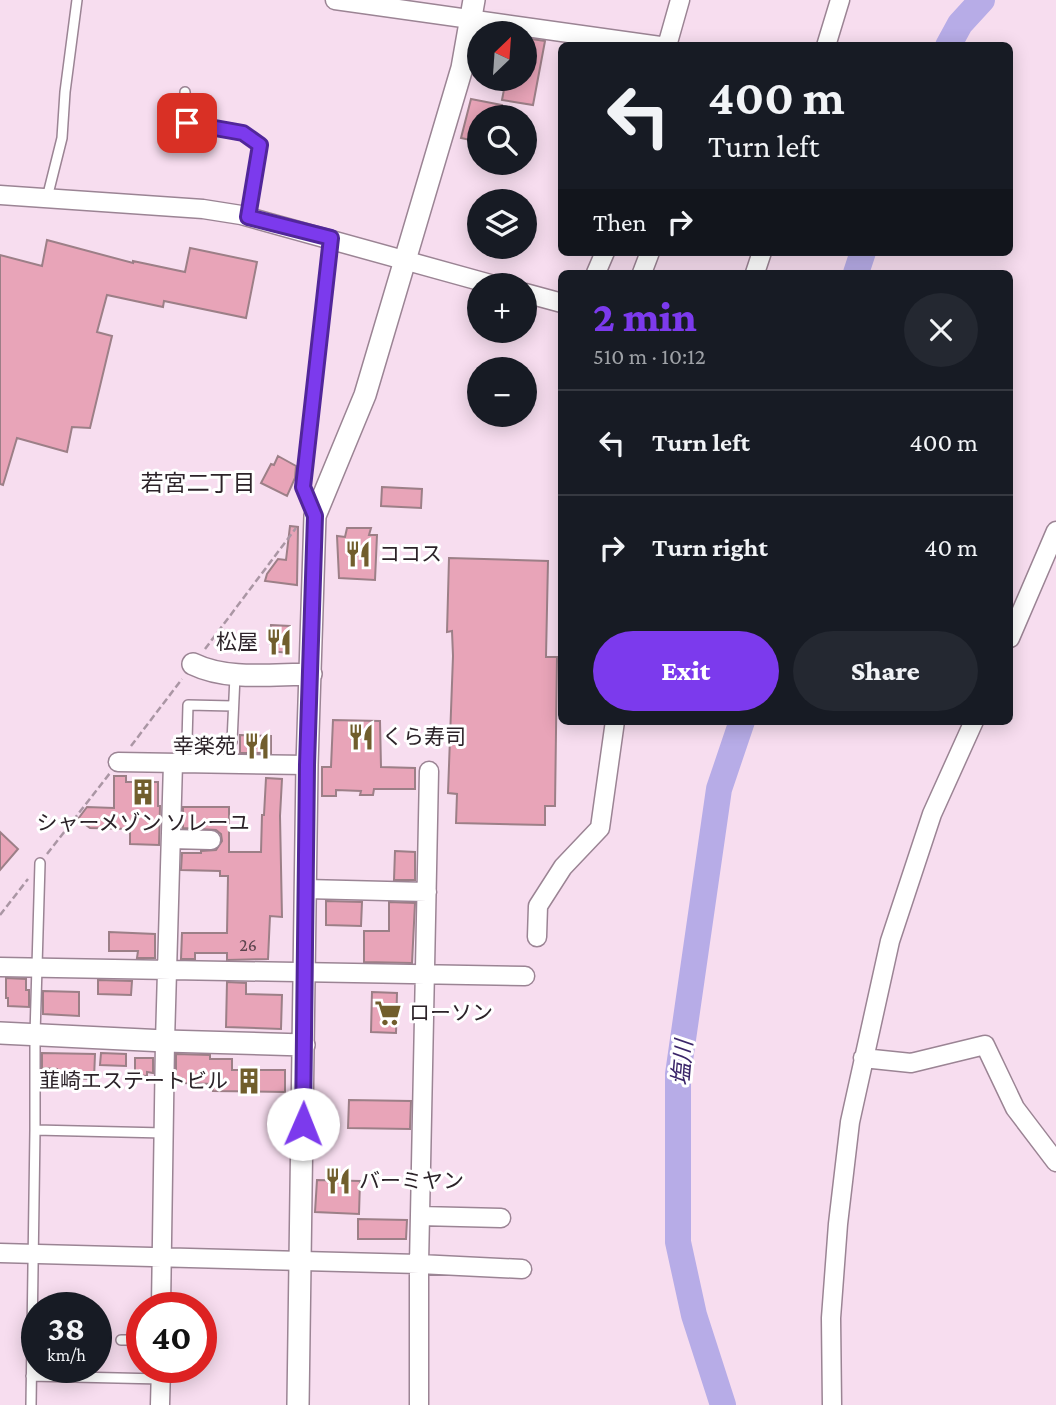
<!DOCTYPE html>
<html lang="en">
<head>
<meta charset="utf-8">
<style>
	body { margin:0; font-family:"Crimson Pro","Noto Sans JP",serif; background:#242831; color:#f1f3f6; height:100vh; display:flex; flex-direction:column; font-size:26px; white-space:nowrap }
	* { box-sizing:border-box; margin:0 }
	p { font-size:23px; color:#9ea1a6 }
	.icon { flex:none; width:38px; height:38px; fill:none; stroke:currentColor; stroke-width:2; stroke-linecap:round; stroke-linejoin:round }
	.map { position:relative; flex:1; overflow:hidden }
	.side { position:absolute; left:558px; top:270px; width:455px; height:455px; display:flex; flex-direction:column; background:#171b24; border-radius:10px; box-shadow:0 4px 18px #0003 }
	.side>* { flex:none }
	.guide { position:absolute; left:558px; top:42px; width:455px; height:214px; border-radius:10px; box-shadow:0 4px 18px #0003; background:#171b24; color:#f1f3f6; overflow:hidden }
	.needle { width:46px; rotate:25deg }
	.tools { position:absolute; left:467px; top:21px; display:grid; gap:14px }
	.tools a { display:grid; place-items:center; width:70px; height:70px; border-radius:50%; background:#171b24; box-shadow:0 4px 18px #0003; font-size:35px }
	.speed { position:absolute; left:21px; top:1292px; display:flex; gap:14px; font-size:35px; font-weight:700; text-align:center }
	.speed>* { display:grid; place-content:center; width:91px; height:91px; border-radius:50%; background:#171b24; box-shadow:0 4px 18px #0003; line-height:1 }
	.speed small { font-size:18px; font-weight:400 }
	.speed .limit { border:10px solid #d22; background:#fff; color:#111 }
	.pin { position:absolute; display:grid; place-items:center; width:60px; height:60px; color:#fff; margin:-30px; border-radius:14px; box-shadow:0 4px 10px #0006 }
	.me { position:absolute; width:77px; margin:-38px; rotate:1deg; stroke-linejoin:round; filter:drop-shadow(0 0 5px #0008) }
	.turn { display:flex; align-items:center; gap:24px; height:147px; padding:0 35px; font-size:32px }
	.turn .icon { width:91px; height:91px; stroke-width:2.5 }
	.turn b { display:block; font-size:49px; line-height:60px }
	.then { display:flex; align-items:center; height:66px; padding:0 35px; background:#0003; gap:14px; font-size:26px }
	.round { display:grid; place-items:center; flex:none; width:74px; height:74px; border-radius:37px; background:#242831 }
	.summary { display:flex; align-items:center; justify-content:space-between; height:119px; padding:0 35px }
	h1 { font-size:42px; font-weight:800; line-height:52px; color:#7c3aed }
	.button { display:flex; gap:14px; margin-top:auto; padding:14px 35px }
	.button a { flex:1; height:80px; border-radius:42px; background:#7c3aed; color:#fff; font-size:28px; font-weight:800; line-height:80px; text-align:center }
	.button a+a { background:#242831; color:#f1f3f6 }
	ul { padding:0; list-style:none }
	li { display:flex; align-items:center; gap:21px; height:105px; padding:0 35px; border-top:2px solid #363941 }
	li div { flex:1 }
	li b { display:block; font-size:26px }
	li em { font-style:normal }
	.map>svg:first-child { display:block }
	.lines { fill:none; stroke-linecap:round; stroke-linejoin:round }
	.river { stroke:#b7ace7; stroke-width:26 }
	.building { fill:#e8a4b8; stroke:#9c7f87; stroke-width:2 }
	.service-casing { stroke:#9b8494; stroke-width:12 }
	.minor-casing { stroke:#9b8494; stroke-width:21 }
	.tertiary-casing { stroke:#9b8494; stroke-width:24 }
	.path { stroke:#aa96a4; stroke-width:2.5; stroke-dasharray:7 3.5; stroke-linecap:butt }
	.service { stroke:#fff; stroke-width:9 }
	.minor { stroke:#fff; stroke-width:18 }
	.tertiary { stroke:#fff; stroke-width:21 }
	.route-casing { stroke:#51269a; stroke-width:18 }
	.route { stroke:#7c3aed; stroke-width:12 }
	.labels { text-anchor:middle; dominant-baseline:central; stroke-width:6; stroke-linejoin:round; paint-order:stroke }
	.number-label { font-size:18px; fill:#5b434d }
	.poi-label { font-size:21px; fill:#2c2329; stroke:#fff; text-anchor:start }
	.neighbourhood-label { font-size:23px; fill:#2c2329; stroke:#fff }
	.water-label { font-size:23px; font-style:italic; fill:#3b266a; stroke:#fff }
</style>
</head>
<body>
<div class="map">
<svg width="1056" height="1405" viewBox="0 0 1056 1405">
	<rect width="100%" height="100%" fill="#f7ddef"/>
	<g class="lines">
		<path class="river" d="M948 46 960 24 982 0
			M856 273 863 252
			M723 1405 694 1315 678 1242V1074L719 789 742 721"/>
	</g>
	<path class="building" d="M525 38 545 41 533 105 502 100 506 79H525Z
		M471 99 502 105 499 117H480V142L461 138Z
		M47 240 133 263V261L185 272 190 248 257 262 246 318 164 301 163 307 107 295 97 332 112 336 90 428 72 427 67 452 17 438 3 485 0 484V255L42 266Z
		M278 456 296 466 295 478 287 496 261 483 271 464 274 465Z
		M382 487 422 489 421 508 381 506Z
		M290 526 298 527 297 585 265 581 267 574 278 559 286 560Z
		M347 528H371L369 535H377L375 580 339 578 337 536 345 537Z
		M449 558 548 561 546 657H557L555 806H545V825L456 823 457 794 448 793 453 656 452 631 447 632Z
		M271 625 290 626 289 653 270 651Z
		M333 720 380 721 381 767 415 768V789H374L373 795H360L361 791 336 790V796H322V767H331Z
		M240 735 271 736V753H240Z
		M114 776H126V782H158V806H160L159 845 130 844V829L90 828 78 819 87 807 114 808Z
		M266 778 282 779 280 816 282 917 270 916 268 959 227 960V953H195V959H181L182 933H227L228 876H220V871L181 870 182 853H201V851L216 850 222 841 221 834 216 830 183 828V807H229V852H261L262 815H264Z
		M0 832 18 849 0 870Z
		M395 851 415 852V880H394Z
		M326 901 362 902 361 926 326 925Z
		M389 902 415 903 412 963 364 962V931H389Z
		M109 932 155 934V958H137L138 951H109Z
		M6 978 26 979V990H29V1007L8 1006V998H6Z
		M98 980 132 981 131 995 98 994Z
		M227 982 246 983V994L282 995 281 1029 226 1027Z
		M43 991 79 992V1016L43 1014Z
		M372 992 397 993 396 1033 371 1032Z
		M42 1053 95 1054 94 1079 57 1078V1069L42 1068Z
		M101 1053 126 1054V1066L100 1065Z
		M176 1054 210 1055V1059H232V1070H285V1092L213 1091V1084L182 1083V1078H176Z
		M135 1058H153V1073L147 1072V1076L135 1075Z
		M349 1100 411 1101 410 1129 348 1128Z
		M317 1180 360 1181 359 1214 315 1212Z
		M358 1219 407 1220 406 1239H358Z"/>
	<g class="lines">
		<g class="service-casing">
			<path id="service" d="M185 92 187 123 243 133 260 145 248 217
				M47 198 62 138 65 92 77 0
				M314 513 303 487 331 238
				M233 706 188 705 187 741 232 742 235 676
				M35 1130 164 1133
				M121 1340H142
				M31 1376 161 1379
				M31 1405 35 1130V1035L40 863"/>
		</g>
		<g class="minor-casing">
			<path id="minor" d="M335 0 660 46
				M667 46 680 0
				M826 46 840 0
				M0 195 203 209 241 215 494 285
				M596 273 605 252
				M642 273 650 252
				M755 273 762 252
				M525 293 562 303
				M1010 638 1056 531
				M118 762 307 765
				M171 839 211 840
				M306 889 427 892
				M537 937 538 906 563 867 600 828 615 721
				M0 967 525 976
				M863 1058 911 1063 985 1045 1015 1108 1056 1162
				M420 1216 501 1218
				M0 1253 419 1264 522 1269
				M161 1307 165 1041 173 763
				M160 1405 161 1367
				M419 1405V1264L429 771
				M832 1405 831 1318 838 1224 850 1122 890 941 932 814 974 721"/>
		</g>
		<g class="tertiary-casing">
			<path id="tertiary" d="M193 664C228 681 273 674 311 674
				M0 1033 165 1041 304 1045
				M298 1405 307 765 315 516 365 395 462 68 474 0"/>
		</g>
		<path class="path" d="M205 649 296 528
			M131 746 182 679
			M47 854 110 773
			M0 915 28 879"/>
		<use href="#service" class="service"/>
		<use href="#minor" class="minor"/>
		<use href="#tertiary" class="tertiary"/>
	</g>
	<g class="lines">
		<g class="route-casing">
			<path id="route" d="M187 123 243 133 260 145 248 217 331 238 303 487 315 516 307 765 303 1124"/>
		</g>
		<use href="#route" class="route"/>
	</g>
	<defs>
		<g id="restaurant-bare" transform="scale(2.1)"><path d="M-5-6h1v4h1v-4h1v4h1v-4h1v5L-1.5 .5V6h-2V.5L-5-1ZM5-6V6H3V1.5H1.5Q1.5-4 5-6Z" fill="#715e2d" stroke="#fff" stroke-width="2.5" paint-order="stroke"/></g>
		<g id="building-bare" transform="scale(2.1)"><path d="M-4-6H4V6H1V3H-1V6H-4ZM-2.5-4.3h1.7v1.8h-1.7ZM.8-4.3h1.7v1.8H.8ZM-2.5-1h1.7V.8h-1.7ZM.8-1h1.7V.8H.8Z" fill="#715e2d" stroke="#fff" stroke-width="2.5" paint-order="stroke"/></g>
		<g id="supermarket-bare" transform="scale(2.1)"><path d="M-6-5.5h2.5l.6 2H6L4.5 2H-2.5L-4.4-4H-6ZM-1.5 3.2a1.3 1.3 0 1 0 .1 0ZM3 3.2a1.3 1.3 0 1 0 .1 0Z" fill="#715e2d" stroke="#fff" stroke-width="2.5" paint-order="stroke"/></g>
	</defs>
	<g fill-rule="evenodd">
		<use href="#restaurant-bare" x="358" y="554"/>
		<use href="#restaurant-bare" x="279" y="642"/>
		<use href="#restaurant-bare" x="361" y="737"/>
		<use href="#restaurant-bare" x="257" y="746"/>
		<use href="#building-bare" x="143" y="792"/>
		<use href="#supermarket-bare" x="388" y="1013"/>
		<use href="#building-bare" x="249" y="1081"/>
		<use href="#restaurant-bare" x="338" y="1181"/>
	</g>
	<g class="labels">
		<g class="number-label">
			<text x="248" y="945">26</text>
		</g>
		<g class="poi-label">
			<text x="379" y="554">ココス</text>
			<text x="258" y="642" text-anchor="end">松屋</text>
			<text x="382" y="737">くら寿司</text>
			<text x="236" y="746" text-anchor="end">幸楽苑</text>
			<text x="143" y="823" text-anchor="middle">シャーメゾン ソレーユ</text>
			<text x="409" y="1013">ローソン</text>
			<text x="228" y="1081" text-anchor="end">韮崎エステートビル</text>
			<text x="359" y="1181">バーミヤン</text>
		</g>
		<g class="neighbourhood-label">
			<text x="198" y="483">若宮二丁目</text>
		</g>
		<g class="water-label">
			<text transform="translate(682 1063) rotate(-85)">塩川</text>
		</g>
	</g>
</svg>
<div class="tools">
<a><svg class="needle" viewBox="-14 -14 28 28"><path d="M0-13l5 13h-10z" fill="#e53935"/><path d="M0 13l5-13h-10z" fill="#9ea1a6"/></svg></a>
<a><svg class="icon" aria-label="search" viewBox="0 0 24 24"><circle cx="10" cy="10" r="6"/><path d="M15 15l6 6"/></svg></a>
<a><svg class="icon" aria-label="layers" viewBox="0 0 24 24"><path d="M12 4l9 5-9 5-9-5zM3 14l9 5 9-5"/></svg></a>
<a>+</a>
<a>−</a>
</div>
<div class="speed"><div>38<small>km/h</small></div><div class="limit">40</div></div>
<div class="pin" style="left:187px;top:123px;background:#d93025"><svg class="icon" aria-label="arrive" viewBox="0 0 24 24"><path d="M6 21V4h12l-3 4 3 4H6"/></svg></div>
<svg class="me" style="left:303px;top:1124px" viewBox="-20 -20 40 40"><circle r="19" fill="#fff"/><path d="M0-13L10 11 0 6-10 11z" fill="#7c3aed"/></svg>
<div class="guide">
<div class="turn"><svg class="icon" aria-label="left" viewBox="0 0 24 24"><path d="M17 20v-9H6M10 6l-5 5 5 5"/></svg><div><b>400 m</b>Turn left</div></div>
<div class="then">Then<svg class="icon" aria-label="right" viewBox="0 0 24 24"><path d="M7 20v-9h11M14 6l5 5-5 5"/></svg></div>
</div>
<section class="side">
<div class="summary"><div><h1>2 min</h1><p>510 m · 10:12</p></div><a class="round"><svg class="icon" aria-label="close" viewBox="0 0 24 24"><path d="M6 6l12 12M18 6L6 18"/></svg></a></div>
<ul>
<li><svg class="icon" aria-label="left" viewBox="0 0 24 24"><path d="M17 20v-9H6M10 6l-5 5 5 5"/></svg><div><b>Turn left</b></div><em>400 m</em></li>
<li><svg class="icon" aria-label="right" viewBox="0 0 24 24"><path d="M7 20v-9h11M14 6l5 5-5 5"/></svg><div><b>Turn right</b></div><em>40 m</em></li>
</ul>
<div class="button"><a>Exit</a><a>Share</a></div>
</section>
</div>
</body>
</html>
